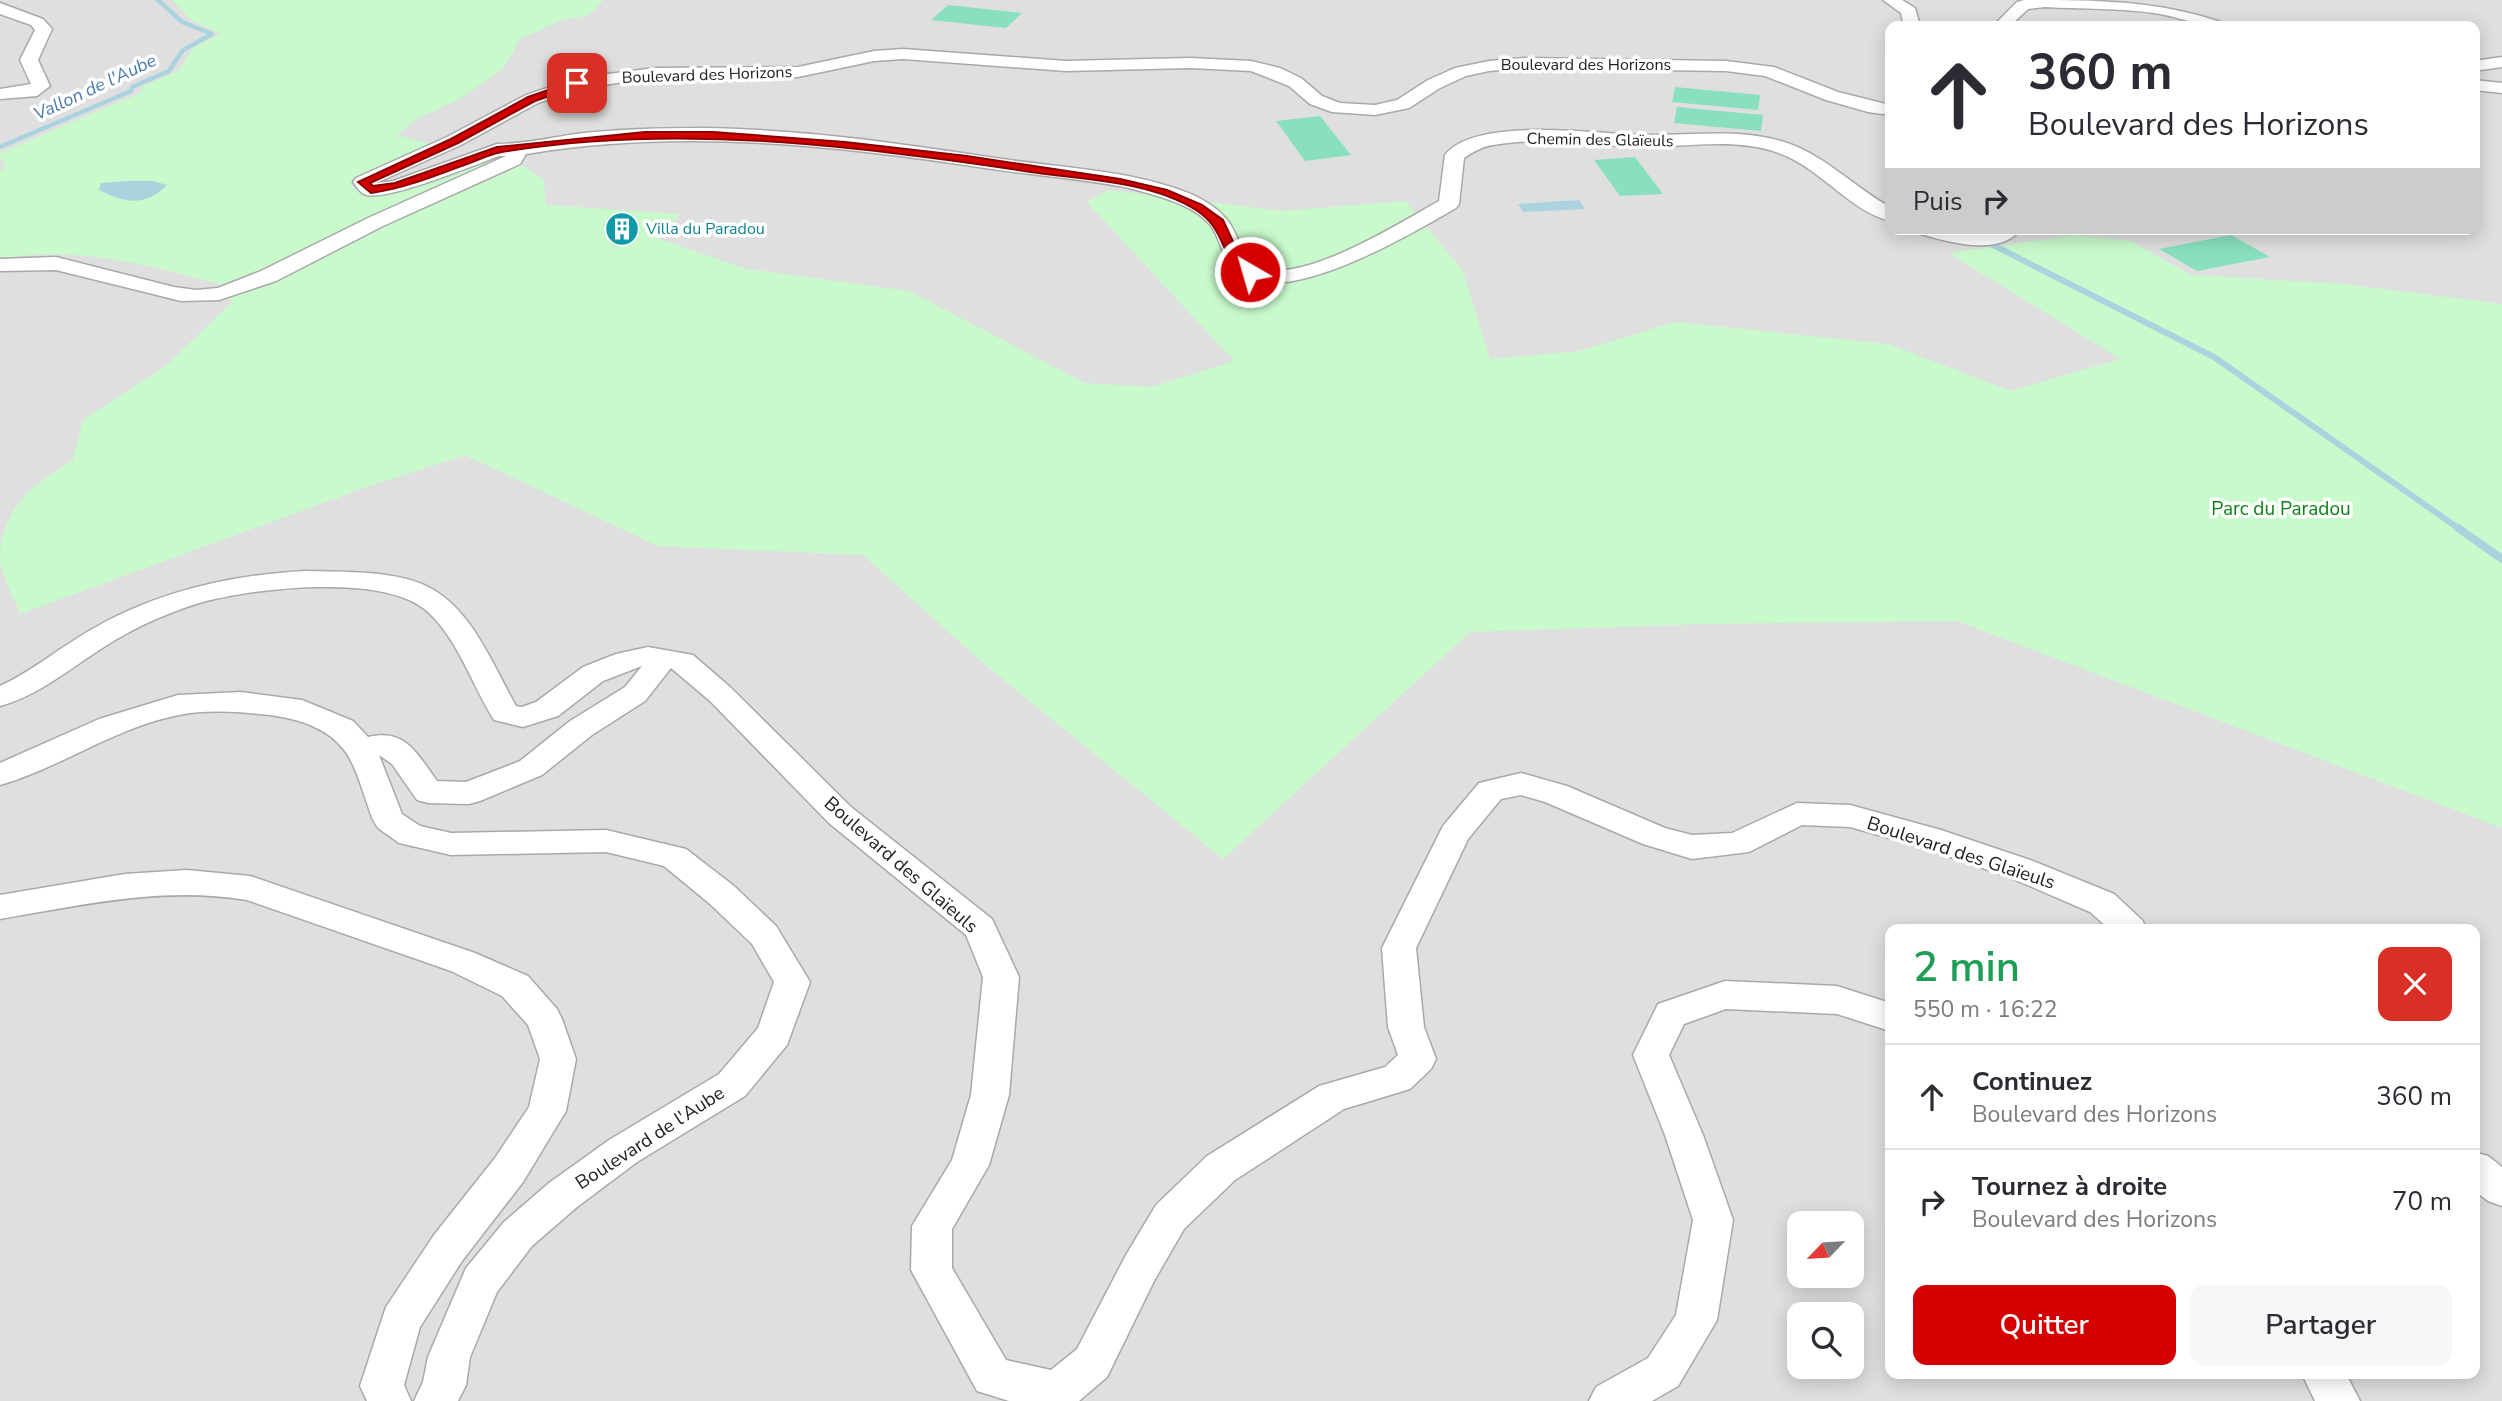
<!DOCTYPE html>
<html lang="fr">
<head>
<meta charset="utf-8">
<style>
	body { margin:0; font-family:"Nunito Sans",sans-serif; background:#f7f7f7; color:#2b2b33; height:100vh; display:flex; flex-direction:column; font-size:26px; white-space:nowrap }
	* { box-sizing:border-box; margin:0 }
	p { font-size:23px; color:#7c7c81 }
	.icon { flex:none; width:38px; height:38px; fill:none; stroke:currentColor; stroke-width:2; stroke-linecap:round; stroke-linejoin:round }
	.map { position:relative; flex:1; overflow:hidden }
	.drawer { position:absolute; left:1885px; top:924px; width:595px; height:455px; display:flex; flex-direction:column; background:#fff; border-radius:14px; box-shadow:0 4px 18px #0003 }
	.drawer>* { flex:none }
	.hud { position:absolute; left:1885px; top:21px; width:595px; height:214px; border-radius:14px; box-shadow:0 4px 18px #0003; background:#fff; color:#2b2b33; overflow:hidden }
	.needle { width:46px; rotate:245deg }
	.fabs { position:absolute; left:1787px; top:1211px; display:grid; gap:14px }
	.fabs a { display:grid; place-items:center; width:77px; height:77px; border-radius:14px; background:#fff; box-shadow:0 4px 18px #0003; font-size:35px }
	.pin { position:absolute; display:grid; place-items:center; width:60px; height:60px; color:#fff; margin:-30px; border-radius:14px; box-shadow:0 4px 10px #0006 }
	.me { position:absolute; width:77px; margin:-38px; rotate:322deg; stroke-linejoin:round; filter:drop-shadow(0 0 5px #0008) }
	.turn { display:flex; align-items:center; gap:24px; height:147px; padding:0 28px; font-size:32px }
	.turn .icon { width:91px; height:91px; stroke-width:2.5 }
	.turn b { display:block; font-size:49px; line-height:60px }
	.then { display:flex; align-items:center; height:66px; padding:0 28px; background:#0003; gap:14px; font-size:26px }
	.round { display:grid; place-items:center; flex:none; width:74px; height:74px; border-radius:14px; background:#f7f7f7 }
	.summary { display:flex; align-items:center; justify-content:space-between; height:119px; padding:0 28px }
	h1 { font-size:42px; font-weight:600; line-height:52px; color:#1e9e55 }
	.cta { display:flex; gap:14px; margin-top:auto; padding:14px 28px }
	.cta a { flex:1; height:80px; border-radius:14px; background:#d40000; color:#fff; font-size:28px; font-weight:600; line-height:80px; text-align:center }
	.cta a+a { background:#f7f7f7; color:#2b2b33 }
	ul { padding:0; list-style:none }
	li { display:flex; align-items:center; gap:21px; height:105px; padding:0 28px; border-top:2px solid #e1e1e2 }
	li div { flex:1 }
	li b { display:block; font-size:26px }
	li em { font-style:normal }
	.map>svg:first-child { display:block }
	.residential { fill:#e0dfdf; fill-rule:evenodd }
	.park { fill:#c8facc }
	.pitch { fill:#88e0be }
	.water { fill:#aad3df }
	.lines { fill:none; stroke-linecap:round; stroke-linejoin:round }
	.stream-far2 { stroke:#aad3df; stroke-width:4.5 }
	.stream-far1 { stroke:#aad3df; stroke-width:6 }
	.stream { stroke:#aad3df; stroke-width:8 }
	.street-casing { stroke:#a9a9a9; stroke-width:3 }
	.street { fill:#fff; fill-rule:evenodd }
	.route { fill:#d40000; stroke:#8a0000; stroke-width:2 }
	.labels { text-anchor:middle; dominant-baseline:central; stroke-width:7; stroke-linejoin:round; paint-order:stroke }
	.far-street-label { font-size:16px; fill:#222; stroke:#fff }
	.far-culture-label { font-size:16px; fill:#0d838f; stroke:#fff; text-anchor:start }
	.far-water-label { font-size:18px; font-style:italic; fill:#4a7aab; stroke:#fff }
	.park-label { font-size:19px; fill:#0c8416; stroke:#fff }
	.street-label { font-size:19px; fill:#222; stroke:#fff }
</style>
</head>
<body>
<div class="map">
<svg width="2502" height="1401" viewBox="0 0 2502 1401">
	<rect width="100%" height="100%" fill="#f2efe9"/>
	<path class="residential" d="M0 0H2502V1401H0ZM1890 26H2474V229H1890ZM1890 929H2474V1374H1890ZM1799 1223H1852V1276H1799ZM1799 1314H1852V1367H1799Z"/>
	<path class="park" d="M172 0H603L589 15 562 20 520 39 503 69 461 98 415 120 397 135 437 146 351 185 362 195 397 191 491 157 509 156 544 180 546 205 680 214 659 239 747 269 909 291 1085 383 1152 387 1234 361 1087 202 1108 190 1283 211 1405 201 1463 271 1490 359 1580 351 1675 322 1888 344 2011 391 2120 359 1949 253 2077 235 2131 241 2191 275 2343 284 2502 304V828L1957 621 1703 624 1470 632 1223 859 983 663 863 555 658 546 465 455 364 488 20 614C14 597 4 580 0 562 0 507 33 485 73 460L83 420 167 365 232 302 219 284C148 265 74 245 0 259V172L6 165 0 158V153L140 93 143 86 179 71 193 48 221 34 190 19Z"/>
	<path class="pitch" d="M948 5 1022 13 1006 28 931 20Z
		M1675 87 1760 95 1758 110 1672 102Z
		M1677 107 1763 115 1761 131 1674 123Z
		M1320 116 1351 155 1305 161 1276 121Z
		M1635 157 1663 194 1620 196 1594 160Z
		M2231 235 2270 257 2197 271 2159 249Z"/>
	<path class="water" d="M126 181H153L167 185C146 207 124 203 99 190L101 183Z
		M1579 200 1585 209 1523 212 1518 204Z"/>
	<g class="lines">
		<path class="stream-far2" d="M0 147 131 91 132 87 169 71 183 50 212 34 182 22 158 0"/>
		<path class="stream-far1" d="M1991 244 2214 357 2461 530"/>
		<path class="stream" d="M2458 528 2502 559"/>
		<g class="street-casing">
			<path id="street" d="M1883 0H1902L1915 8 1920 26H1904L1901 13Z
				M2024 0C2091 0 2157 0 2220 22L2222 26C2198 27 2178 16 2154 13 2118 8 2081 9 2045 7L2028 9 2010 26H1993L2017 2Z
				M0 3 43 19 52 29 38 60 50 86 37 96 0 99V89L31 84 20 60 35 30 31 25 0 14Z
				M903 49 1066 61 1190 58 1251 61 1280 68 1301 78 1322 96 1340 103 1375 105 1397 100 1428 80 1455 68 1489 61 1524 58 1726 61 1774 67 1838 92 1890 105V115L1868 112 1826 100 1765 76 1726 71 1524 68 1489 71 1466 76 1440 88 1409 108 1375 115 1332 112 1310 104 1289 86 1251 71 1190 68 1066 71 903 59 874 61 798 77 655 78 580 88 538 103 461 145 376 183 393 181 497 144C524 144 549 138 576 134 617 129 660 128 702 128 803 129 903 144 1002 159 1044 165 1087 168 1128 176 1160 183 1207 193 1228 221 1241 238 1243 268 1270 270 1317 275 1398 224 1439 201L1445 155C1475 116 1598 134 1642 135 1688 136 1736 128 1781 141 1823 153 1852 186 1890 207V221C1851 211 1823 172 1786 156 1743 136 1689 147 1643 147 1593 146 1543 136 1493 145 1483 146 1473 152 1464 158L1459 204 1456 208C1414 232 1276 316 1233 269 1222 257 1221 240 1211 226 1195 204 1154 195 1129 188 1084 179 1038 176 992 169 836 145 682 128 526 154L520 164 383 226 276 281 219 300 181 301 56 270 0 271V259L56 257 174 287 196 290 218 288 261 271 368 218 506 156H499C477 164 381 204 364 194 360 192 356 186 353 182L356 178 447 137 526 95 577 78 655 68 798 67 874 51Z
				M2502 57V67L2474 71V61Z
				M2474 80 2502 83V93L2474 90Z
				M1914 229 1982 232 2021 229C1999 258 1945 241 1917 233Z
				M305 571C343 572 400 570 432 589 473 612 494 667 516 706L522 707 536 702 583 667 616 654 648 647 693 655 730 687 851 807 992 919 1019 977 1009 1095 989 1165 952 1229V1268L1006 1360 1051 1370 1077 1349 1126 1255 1156 1205 1207 1156 1319 1086 1385 1067 1398 1055 1388 1027 1382 948 1443 826 1479 783 1521 773 1567 786 1665 828 1692 835 1732 833 1797 803 1850 805 1941 830 2033 861 2114 894 2142 920 2147 929H2109L2090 912 2009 877 1921 847 1850 827 1802 825 1749 852 1692 859 1643 844 1545 802 1521 795 1501 799 1468 839 1416 948 1424 1027 1436 1059 1431 1069 1410 1089 1344 1109 1235 1180 1184 1229 1154 1281 1107 1377 1079 1401H1009L977 1391 911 1270 912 1226 952 1160 971 1095 983 977 966 935 829 823 710 701 671 668 645 701 592 735 542 775 480 801 469 804 428 803 417 800 392 764 379 755 402 814 420 826 451 833 606 830 686 849 734 886 776 926 810 982 787 1045 745 1096 637 1162 577 1207 532 1246 497 1292 470 1357 466 1385 458 1401H414L423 1382 428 1357 466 1268 504 1222 549 1183 609 1140 719 1074 758 1028 774 982 752 944 710 904 664 866 606 852 451 855 399 843 378 828 373 820C365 800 357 767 345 751 327 727 298 719 270 715 241 712 208 709 179 715 116 727 62 767 0 785V763L99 719 178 695 241 692 302 700 353 721 368 737C406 728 417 754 437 781L466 782 520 761 570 721 625 687 642 666 603 681 558 716 523 727 494 720C472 685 459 641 428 612 386 572 249 588 196 604 171 612 147 622 124 635 83 657 45 694 0 706V686C33 671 63 645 96 627 160 591 232 575 305 571Z
				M187 870 250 876 475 953 528 976 557 1009 562 1019 576 1059 566 1111 523 1182 462 1261 420 1327 404 1385 411 1401H367L360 1386 386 1307 434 1235 495 1158 529 1107 540 1059 528 1025 502 996 451 971 247 900C163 886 83 905 0 919V895L125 874Z
				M1725 981 1837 986 1890 1003V1031L1837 1014 1726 1009 1684 1024 1669 1055 1703 1135 1733 1220 1717 1320 1678 1386 1652 1401H1589L1596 1387 1648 1358 1676 1315 1693 1220 1665 1135 1633 1055 1658 1004Z
				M2474 1152 2488 1156 2502 1167V1206L2488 1201 2474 1190Z
				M2302 1374H2346L2360 1401H2315Z"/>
		</g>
		<use href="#street" class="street"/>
	</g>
	<path class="route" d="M577 80 580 81V85L535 101 458 143 370 183 373 186 395 183 497 147 645 132H713L845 142 967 156 1120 179 1167 190 1202 205 1223 220 1242 261 1256 272 1246 275C1218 255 1227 230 1196 210 1151 182 1089 180 1038 173 861 146 680 123 502 152 490 154 478 160 467 164 435 176 405 188 371 193L358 182 451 139 528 97Z"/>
	<defs>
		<g id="building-disc" transform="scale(1.75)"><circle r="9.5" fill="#0f9aa8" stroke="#fff"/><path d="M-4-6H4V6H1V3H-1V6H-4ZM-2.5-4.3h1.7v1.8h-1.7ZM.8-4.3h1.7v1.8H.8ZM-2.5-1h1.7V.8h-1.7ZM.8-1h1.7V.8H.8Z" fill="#fff"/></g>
	</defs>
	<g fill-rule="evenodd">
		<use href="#building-disc" x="622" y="229"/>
	</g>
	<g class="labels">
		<g class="far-street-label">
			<text x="1586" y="65">Boulevard des Horizons</text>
			<text transform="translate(707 75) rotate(-2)">Boulevard des Horizons</text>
			<text transform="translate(1600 140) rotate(1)">Chemin des Glaïeuls</text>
		</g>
		<g class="far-culture-label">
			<text x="646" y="229">Villa du Paradou</text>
		</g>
		<g class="far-water-label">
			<text transform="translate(95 87) rotate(-25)">Vallon de l'Aube</text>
		</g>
		<g class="park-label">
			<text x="2281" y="509">Parc du Paradou</text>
		</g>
		<g class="street-label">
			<text transform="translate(1961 853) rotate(18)">Boulevard des Glaïeuls</text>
			<text transform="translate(901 865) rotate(41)">Boulevard des Glaïeuls</text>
			<text transform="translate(650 1138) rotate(-33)">Boulevard de l'Aube</text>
		</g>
	</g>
</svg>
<div class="fabs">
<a><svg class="needle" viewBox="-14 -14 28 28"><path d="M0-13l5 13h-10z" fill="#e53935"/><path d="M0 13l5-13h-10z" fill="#7c7c81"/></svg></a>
<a><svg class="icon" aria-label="search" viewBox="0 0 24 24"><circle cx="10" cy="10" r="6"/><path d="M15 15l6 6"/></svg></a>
</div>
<div class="pin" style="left:577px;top:83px;background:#d93025"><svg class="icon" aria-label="arrive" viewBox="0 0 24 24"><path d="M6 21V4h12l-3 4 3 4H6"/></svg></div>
<svg class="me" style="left:1250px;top:272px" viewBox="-20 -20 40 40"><circle r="17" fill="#d40000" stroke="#fff" stroke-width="3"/><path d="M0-11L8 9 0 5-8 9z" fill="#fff"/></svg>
<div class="hud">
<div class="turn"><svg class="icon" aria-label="ahead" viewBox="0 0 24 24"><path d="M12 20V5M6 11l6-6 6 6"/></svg><div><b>360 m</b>Boulevard des Horizons</div></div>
<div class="then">Puis<svg class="icon" aria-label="right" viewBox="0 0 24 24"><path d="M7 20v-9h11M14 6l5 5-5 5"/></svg></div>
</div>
<section class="drawer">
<div class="summary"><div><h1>2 min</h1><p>550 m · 16:22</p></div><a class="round" style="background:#d93025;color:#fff"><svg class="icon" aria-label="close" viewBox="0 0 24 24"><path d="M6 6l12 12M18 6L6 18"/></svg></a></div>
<ul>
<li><svg class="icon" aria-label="ahead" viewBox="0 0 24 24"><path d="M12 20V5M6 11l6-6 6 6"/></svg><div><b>Continuez</b><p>Boulevard des Horizons</p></div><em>360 m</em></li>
<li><svg class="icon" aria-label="right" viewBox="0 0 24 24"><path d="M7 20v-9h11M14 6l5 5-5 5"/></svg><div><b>Tournez à droite</b><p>Boulevard des Horizons</p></div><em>70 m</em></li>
</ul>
<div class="cta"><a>Quitter</a><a>Partager</a></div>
</section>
</div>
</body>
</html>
